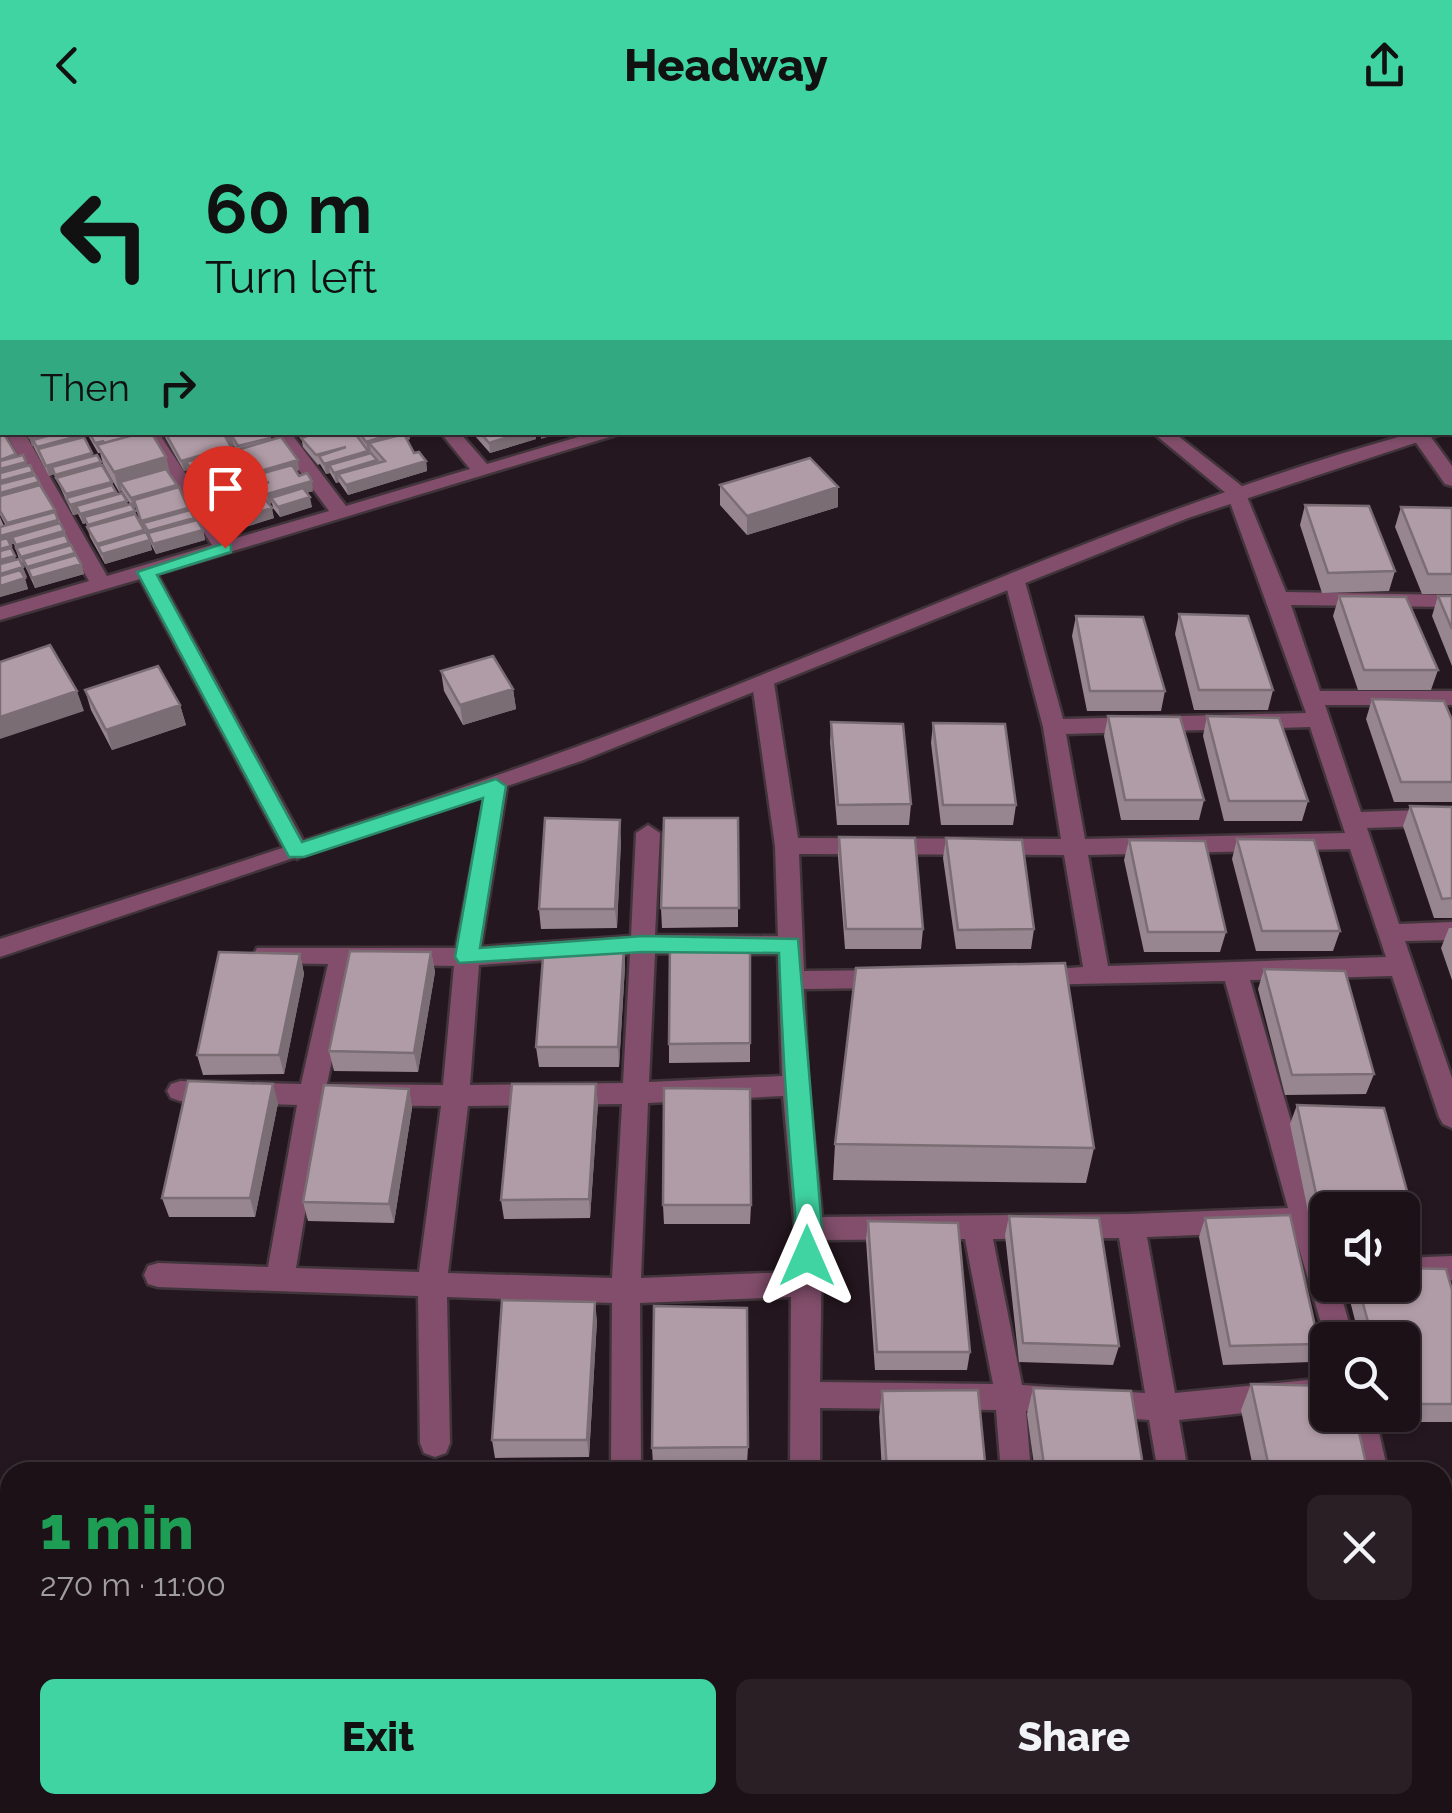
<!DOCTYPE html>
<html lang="en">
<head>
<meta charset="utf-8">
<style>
	body { margin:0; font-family:Raleway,sans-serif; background:#291f24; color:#f1f3f6; height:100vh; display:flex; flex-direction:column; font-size:38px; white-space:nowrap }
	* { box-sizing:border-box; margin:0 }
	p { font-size:32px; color:#a09da1 }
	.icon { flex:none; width:55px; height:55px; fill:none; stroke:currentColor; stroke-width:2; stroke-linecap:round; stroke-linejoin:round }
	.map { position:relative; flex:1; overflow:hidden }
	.details { position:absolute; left:0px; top:1332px; width:1452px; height:352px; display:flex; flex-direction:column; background:#1c1117; border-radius:30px 30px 0 0; box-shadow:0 2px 8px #0004,0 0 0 2px #3a3136 }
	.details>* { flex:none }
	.banner { position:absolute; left:0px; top:0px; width:1452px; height:305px; box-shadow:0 2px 8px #0004,0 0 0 2px #3a3136; background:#40d4a2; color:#111; overflow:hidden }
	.buttons { position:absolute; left:1310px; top:1062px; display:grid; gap:20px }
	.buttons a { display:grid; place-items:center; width:110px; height:110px; border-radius:15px; background:#1c1117; box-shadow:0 2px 8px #0004,0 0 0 2px #3a3136; font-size:50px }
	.pin { position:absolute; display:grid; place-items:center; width:85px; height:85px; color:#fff; margin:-102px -42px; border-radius:50% 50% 50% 0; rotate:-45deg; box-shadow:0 0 10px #0007 }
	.pin .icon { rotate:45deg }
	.me { position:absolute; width:110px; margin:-55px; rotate:0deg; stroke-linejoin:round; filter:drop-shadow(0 0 8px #0008) }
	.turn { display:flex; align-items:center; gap:35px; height:210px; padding:0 40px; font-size:45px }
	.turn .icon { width:130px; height:130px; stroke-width:2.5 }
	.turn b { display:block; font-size:70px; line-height:85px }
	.then { display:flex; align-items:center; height:95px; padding:0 40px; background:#0003; gap:20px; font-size:38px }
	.round { display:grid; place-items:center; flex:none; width:105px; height:105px; border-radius:15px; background:#291f24 }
	.headline { display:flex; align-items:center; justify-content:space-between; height:170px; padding:0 40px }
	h1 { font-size:60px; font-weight:800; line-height:75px; color:#1e9e55 }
	.button { display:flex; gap:20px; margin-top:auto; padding:20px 40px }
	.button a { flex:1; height:115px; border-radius:15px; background:#40d4a2; color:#111; font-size:40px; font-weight:800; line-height:115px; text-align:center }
	.button a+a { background:#291f24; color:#f1f3f6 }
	header { display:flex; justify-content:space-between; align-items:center; height:130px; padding:0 40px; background:#40d4a2; color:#111; font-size:45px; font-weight:800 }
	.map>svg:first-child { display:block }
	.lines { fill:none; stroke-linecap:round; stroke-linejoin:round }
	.minor-casing { stroke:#41343b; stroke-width:5 }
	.tertiary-casing { stroke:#41343b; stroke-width:5 }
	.minor { fill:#824e6b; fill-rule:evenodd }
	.tertiary { fill:#824e6b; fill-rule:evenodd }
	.wall { fill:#97868f; fill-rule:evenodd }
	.shaded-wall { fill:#7b6d74 }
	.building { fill:#b09ca6; stroke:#7b6d74; stroke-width:2.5 }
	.route { fill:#40d4a2; stroke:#2a8a69; stroke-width:2.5 }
</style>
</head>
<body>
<header><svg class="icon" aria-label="back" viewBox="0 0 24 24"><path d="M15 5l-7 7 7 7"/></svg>Headway<svg class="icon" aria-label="share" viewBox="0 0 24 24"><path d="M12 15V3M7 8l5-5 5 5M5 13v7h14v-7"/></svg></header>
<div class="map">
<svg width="1452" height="1683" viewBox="0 0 1452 1683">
	<rect width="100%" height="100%" fill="#25171f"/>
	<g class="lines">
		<g class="minor-casing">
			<path id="minor" d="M63 0H79L80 2H65Z
				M612 0H628L630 2H614Z
				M833 0H851L853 2H835Z
				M0 70 2 71V84L0 83Z
				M0 273 2 274V289L0 288Z
				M5 302H24L107 446 212 415 139 302H158L229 410 329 381 271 302H290L346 376 470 339 440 302H459L487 334 595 302H626L157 444 309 721 297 729 285 721 140 449 0 490V477L89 451Z
				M1152 302H1173L1243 357 1286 462 1452 465V477L1291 475 1320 561H1452V575H1325L1361 682 1452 679V695L1367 698 1399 794 1452 792V810L1405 811 1452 948V998L1443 994 1439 987 1392 846 1250 850 1328 1119V1155H1338L1354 1210H1328V1217L1294 1101 1147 1107 1175 1263 1328 1248V1274L1179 1290 1188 1342H1158L1149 1290 1026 1281 1031 1342H1001L996 1280 820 1278V1342H790L791 1167 640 1173 641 1334 637 1342H615L611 1334 612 1173 447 1167 450 1313 446 1323 435 1327 424 1323 420 1313 418 1166 158 1157 148 1154 144 1145 148 1136 158 1133 268 1137 297 975 180 971 171 968 167 961 171 954 180 951 301 954 328 834 266 833 257 830 254 824 257 818H456L488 651 496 648 507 656 481 817 631 806 636 703 648 695 660 703 655 805 778 806 775 716 752 553 755 548H771L774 553 798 708 1061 709 1043 597 1004 448 1014 442 1024 448 1063 589 1306 583 1227 364ZM1310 597 1345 703 1085 709 1066 604ZM1350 719 1386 827 1108 836 1088 725ZM799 724 1064 725 1083 837 1027 841 1023 848 1027 855 1225 851 1288 1078 1131 1084 822 1087 808 955 804 859 886 858 895 856 899 849 895 842 886 840 804 841ZM655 823 778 824 782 946 649 952ZM630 824 623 953 470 955 479 835ZM352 834 454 836 443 955 327 954ZM783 966 795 1099 792 1142 641 1148 648 973ZM622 974 612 1148 448 1143 468 976ZM323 975 441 976 419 1142 296 1138ZM1119 1108 1145 1263 1022 1255 993 1109ZM965 1109 993 1254 820 1252 822 1110Z
				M1416 302 1428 303 1452 336V356L1445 354 1412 307Z
				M1452 1126V1150L1402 1152V1128Z
				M1345 1285H1375L1388 1342H1358Z
				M1442 1560 1452 1561V1595L1442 1594Z"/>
		</g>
		<g class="tertiary-casing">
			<path id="tertiary" d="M1416 302H1448L1188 388 581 631 0 827V809C223 737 447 668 666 583 915 486 1157 373 1416 302Z"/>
		</g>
		<use href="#minor" class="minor"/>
		<use href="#tertiary" class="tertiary"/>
	</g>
	<path class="wall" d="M677 0H749L752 2H677Z
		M773 0H832V2H776Z
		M0 292 2 302H4L16 326 27 335H30L55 380 70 415 81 434 84 444 35 458 25 436 19 429 14 414H10L16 430 27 447 24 448 28 459 0 467V387L4 396H6L0 385Z
		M26 302H80L93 326 102 337 112 352 117 365 128 375 143 398 136 377 133 378 122 361 119 362 103 334 100 323H98L86 302H141L166 327 170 346 177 355 188 380 203 400 205 410 156 424 147 406 152 420 105 434 90 407 86 393 83 394 78 384 73 385 54 344 49 346Z
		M162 302H273V305L269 306 271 310 299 340 296 341 313 361 306 363 312 377 280 387 273 378 272 373 269 374 265 367 274 388 226 403 219 394 211 369 255 356 251 346 248 347 250 356 214 367 209 359 201 361 188 340 184 341ZM234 316 237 321 239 328H237L232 321 231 317Z
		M297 302H409L410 309 407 310 414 323 426 331 427 341 348 365 339 352 336 353 330 343 326 344 320 334 318 335 303 317 301 306Z
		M475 302H535L536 309 490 323 475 306Z
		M720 355 838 357V377L747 405 720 375Z
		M1305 375 1395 441 1389 461 1322 463 1300 395Z
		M1401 377 1452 378V464H1422L1395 397Z
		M1339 466 1438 540 1431 560H1358L1333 486Z
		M1438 466H1452V536L1432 486Z
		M1179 484 1273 560 1268 580H1194L1175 504Z
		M1076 486 1165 561 1161 581H1087L1072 506Z
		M441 541 513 559 516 579 463 595 444 561Z
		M85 560 180 575 186 595 112 620 91 580Z
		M1372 569 1452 590V672H1394L1366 589Z
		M1108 586 1204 670 1199 690H1121L1104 606Z
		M1207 586 1308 671 1302 691H1224L1203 606Z
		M831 592 911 674 909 695H837L830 612Z
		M933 593 1016 675 1013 695H941L931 613Z
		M1410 676 1452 677V788H1434L1403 696Z
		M738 688V797L662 798 661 778Z
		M839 707 923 799 921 819H845L838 727Z
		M946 708 1034 799 1031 819H956L943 728Z
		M1237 709 1340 801 1333 821H1256L1232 729Z
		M621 710 617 798 541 799 539 779Z
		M1129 710 1226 802 1220 822H1144L1124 730Z
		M1449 798H1452V850L1441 818Z
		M750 813V932L669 933V914Z
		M624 816 625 836 619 937H539L536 917Z
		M431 822 435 842 418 942 334 941 329 921Z
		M300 824 304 844 284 944 203 945 197 925Z
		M1264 839 1374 944 1366 964 1285 965 1258 859Z
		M409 959 412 978 394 1093 308 1091 303 1072Z
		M278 973 255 1087H169L162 1068Z
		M598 973 590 1088 504 1089 501 1070Z
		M1297 975 1384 978 1417 1097 1409 1116H1402V1080H1328V1120H1316L1290 994Z
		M835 1014 1094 1018 1086 1053 833 1050Z
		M663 1075H751L750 1094H664Z
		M1009 1086 1119 1216 1113 1235 1019 1232 1005 1105Z
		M1205 1088 1319 1214 1311 1232 1223 1235 1199 1107Z
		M868 1091 970 1222 967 1240H875L866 1110Z
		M1346 1155H1402L1452 1160V1292H1381L1379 1285H1402V1210H1360Z
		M597 1190 589 1327 495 1328 492 1310Z
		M1251 1254 1368 1342H1254L1241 1280Z
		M1033 1258 1144 1342H1035L1027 1284Z
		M882 1261 986 1342H882L879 1287Z
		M748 1317 747 1334 653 1335 652 1318Z"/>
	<path class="shaded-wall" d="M87 0H120V2H83L82 1Z
		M328 0H342L343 2H320Z
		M534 0H563L549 2H526Z
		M793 0H832V2H793Z
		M44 302H77L33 310 34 316H32L29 307Z
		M398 302H409L410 309 375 319 369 313 371 321H368L369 331 329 335 330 343 326 344 324 334 368 321 366 312Z
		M523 302H535L536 309 490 323 489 313Z
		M541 302H564L541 309Z
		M82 305 85 315 38 319 40 327 37 317Z
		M232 306 234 316 228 318 226 308Z
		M231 317 233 327 186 332 188 340 184 341 181 331Z
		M92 323 95 333 52 337 54 344 49 346 46 336Z
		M16 324 19 334 26 332 29 342 0 350V330Z
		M166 327 171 347 120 352 122 361 119 362 114 342Z
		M298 330 299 340 257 352 255 349 253 343Z
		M377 330 379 340 338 344 339 352 336 353 334 343Z
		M426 331 427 341 348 365 346 355Z
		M101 332 104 342 56 348 55 345Z
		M249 336 251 346 248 347 250 356 214 367 211 357 207 351 209 359 201 361 199 351Z
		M33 342 36 352 0 362V351Z
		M312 351 313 361 274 372 271 368 272 373 269 374 267 364Z
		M39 352 42 362 0 374V363Z
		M112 352 115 362 69 374 66 364Z
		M177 355 179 365 134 370 136 377 133 378 131 368Z
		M838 357V377L747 405V386Z
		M116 362 119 372 76 376 78 384 73 385 70 375Z
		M264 366 266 376 220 390 218 380Z
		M310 367 312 377 280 387 278 377Z
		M127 371 130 381 84 387 86 393 83 394 80 384Z
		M188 378 190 388 143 393 147 410 98 416 100 424 97 414 144 400 141 391Z
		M272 378 274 388 226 403 224 393Z
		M55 380 58 390 11 403 7 393Z
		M135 381 138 391 91 405 88 395Z
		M194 388 197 398 152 411 148 401Z
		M58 390 61 400 12 407 14 414 0 417V406Z
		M203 400 205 410 156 424 153 414Z
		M64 401 67 411 19 425 16 415Z
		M150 410 152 420 105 434 102 424Z
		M69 413 72 423 23 429 25 436 24 437 21 427Z
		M75 423 78 433 31 447 27 437Z
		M15 426 18 436 0 441V430Z
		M81 434 84 444 35 458 32 448Z
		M23 437 27 447 0 455V444Z
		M25 448 28 459 0 467V456Z
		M513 559 516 579 463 595 460 575Z
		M77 561 84 581 0 609V587Z
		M180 575 186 595 112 620 106 600Z
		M620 690 621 710 617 798 615 779Z
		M624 816 625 836 619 937 618 917Z
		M431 822 435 842 418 942 414 923Z
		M300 824 304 844 284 944 279 925Z
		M273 954 278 973 255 1087 250 1068Z
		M596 954 598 973 590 1088 589 1069Z
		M409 959 412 978 394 1093 389 1074Z
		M595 1172 597 1190 589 1327 587 1310Z"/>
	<path class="building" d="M0 0H19L21 2H2V18L0 19Z
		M20 0H62L63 2H22Z
		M243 0H257L259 2H245Z
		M260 0H274L276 2H262Z
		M278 0H292L294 2H280Z
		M367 0H395L397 2H356Z
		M399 0H412L414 2H401Z
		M413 0H445L448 2H415Z
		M457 0H491L493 2H452Z
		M569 0H577L580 2H559Z
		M585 0H613L616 2H587Z
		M692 0H749L752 2H695Z
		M2 36V56L0 53V37Z
		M2 93V131L0 132V94Z
		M2 208V233L0 234V209Z
		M27 302H44L29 307Z
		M61 302H80L82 305 37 317 33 310Z
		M89 302H141V303L100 314 104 311 95 313Z
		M144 302H151L166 327 114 342 97 315Z
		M165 302H267L270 308 238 316 232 306 226 308 231 317 181 331Z
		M302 302H354L368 321 324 334 319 326 346 317 316 325 301 308 305 307Z
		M359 302H398L366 312Z
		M480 302H523L489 313Z
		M4 304 16 324 0 330V305Z
		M404 304 414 323 419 322 426 331 346 355 338 344 385 331 369 313Z
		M84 307 92 323 46 336 38 319Z
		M281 307 298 330 253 343 249 336 199 351 186 332 231 319 237 328 242 327 237 320Z
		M371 323 377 330 334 343 329 335Z
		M23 325 26 332 0 339V331Z
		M97 325 101 332 55 345 52 337Z
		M810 328 838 357 747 386 720 355Z
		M30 335 33 342 0 351V343Z
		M102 335 112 352 66 364 56 348Z
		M292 335 299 346 307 343 312 351 267 364 262 356 269 352 259 355 253 346Z
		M166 339 177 355 131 368 120 352Z
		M244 340 248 346 211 357 207 351Z
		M35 345 39 352 0 363V354Z
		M40 355 55 380 7 393 0 381V366Z
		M112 355 116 362 70 375 66 368Z
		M257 356 264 366 218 380 211 369Z
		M179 357 188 378 141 391 134 370Z
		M303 358 310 367 278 377 271 368Z
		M122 363 127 371 80 384 76 376Z
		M265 369 272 378 224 393 217 384Z
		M131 374 135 381 88 395 84 387Z
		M1305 375 1369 376 1395 441 1328 443Z
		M1401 377 1452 378V444H1428Z
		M190 380 194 388 148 401 143 393Z
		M55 382 58 390 0 406V397Z
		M135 384 144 400 97 414 87 397Z
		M197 390 203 400 153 414 148 403Z
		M60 393 64 401 16 415 12 407Z
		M146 402 150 410 102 424 98 416Z
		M65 405 69 413 21 427 16 418Z
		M7 408 11 416 0 419V410Z
		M71 415 75 423 27 437 23 429Z
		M11 418 15 426 0 430V421Z
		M76 425 81 434 32 448 28 439Z
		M19 429 23 437 0 444V434Z
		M20 440 25 448 0 456V446Z
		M1339 466 1406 467 1438 540H1364Z
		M1438 466H1452V499Z
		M1179 484 1248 486 1273 560H1199Z
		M1076 486 1143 487 1165 561H1090Z
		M50 515 77 561 0 587V532Z
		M493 526 513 559 460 575 441 541Z
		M158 536 180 575 106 600 85 560Z
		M1372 569 1444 571 1452 590V652H1401Z
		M1108 586 1180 587 1204 670H1125Z
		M1207 586 1279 588 1308 671H1229Z
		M831 592 903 594 911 674 838 675Z
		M933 593 1005 594 1016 675H943Z
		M1410 676 1452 677V768L1442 769Z
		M545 688 620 690 615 779H539Z
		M664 688H738L739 778H661Z
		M839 707 915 708 923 799H846Z
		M946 708 1022 710 1034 799 958 800Z
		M1237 709 1314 710 1340 801H1262Z
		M1129 710 1205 711 1226 802H1148Z
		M670 811 750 813V913L669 914Z
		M544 815 624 816 618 917H536Z
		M350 821 431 822 414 923 329 921Z
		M219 822 300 824 279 925H197Z
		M1065 833 1094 1018 835 1014 856 838Z
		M1264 839 1345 841 1374 944 1292 945Z
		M188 951 273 954 250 1068H162Z
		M512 954H596L589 1069 501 1070Z
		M324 955 409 959 389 1074 303 1072Z
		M664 958 750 959 751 1075H663Z
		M1297 975 1384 978 1417 1097 1402 1098V1080H1328V1101H1324Z
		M1290 1085 1319 1214 1230 1216 1205 1088Z
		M1009 1086 1099 1088 1119 1216 1023 1213Z
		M868 1091 958 1093 970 1222H877Z
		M1402 1138 1446 1139 1452 1160V1274H1402V1210H1373L1358 1155H1402Z
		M502 1170 595 1172 587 1310H492Z
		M654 1176 747 1178 748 1317 652 1318Z
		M1251 1254 1328 1256V1285H1355L1368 1342H1270Z
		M1033 1258 1131 1261 1144 1342H1045Z
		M978 1260 986 1342H887L882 1261Z"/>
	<path class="route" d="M225 413 231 415V422L157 445 302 712 496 649 506 656 480 818 643 806 798 809 822 1099 816 1134 807 1137 798 1134C791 1119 796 1097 795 1080 787 994 782 909 779 823L643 822 459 833 455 827 483 668 304 727H289L137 442Z"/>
</svg>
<div class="buttons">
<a><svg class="icon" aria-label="sound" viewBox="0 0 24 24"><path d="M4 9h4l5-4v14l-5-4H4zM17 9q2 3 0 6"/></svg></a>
<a><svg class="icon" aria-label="search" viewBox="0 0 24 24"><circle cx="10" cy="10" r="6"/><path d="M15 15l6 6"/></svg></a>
</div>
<div class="pin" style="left:225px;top:418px;background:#d93025"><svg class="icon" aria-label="arrive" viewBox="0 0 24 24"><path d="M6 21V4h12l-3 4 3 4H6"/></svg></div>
<svg class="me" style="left:807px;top:1126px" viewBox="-20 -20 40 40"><path d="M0-17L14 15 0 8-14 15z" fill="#40d4a2" stroke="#fff" stroke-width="4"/></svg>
<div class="banner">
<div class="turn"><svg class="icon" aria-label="left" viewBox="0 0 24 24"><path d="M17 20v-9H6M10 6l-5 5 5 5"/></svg><div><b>60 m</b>Turn left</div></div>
<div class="then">Then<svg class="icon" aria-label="right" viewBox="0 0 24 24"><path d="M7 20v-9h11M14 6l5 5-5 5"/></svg></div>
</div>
<section class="details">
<div class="headline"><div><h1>1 min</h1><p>270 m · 11:00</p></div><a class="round"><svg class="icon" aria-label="close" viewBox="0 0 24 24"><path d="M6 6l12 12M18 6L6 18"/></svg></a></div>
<div class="button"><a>Exit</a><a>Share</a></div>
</section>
</div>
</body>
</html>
